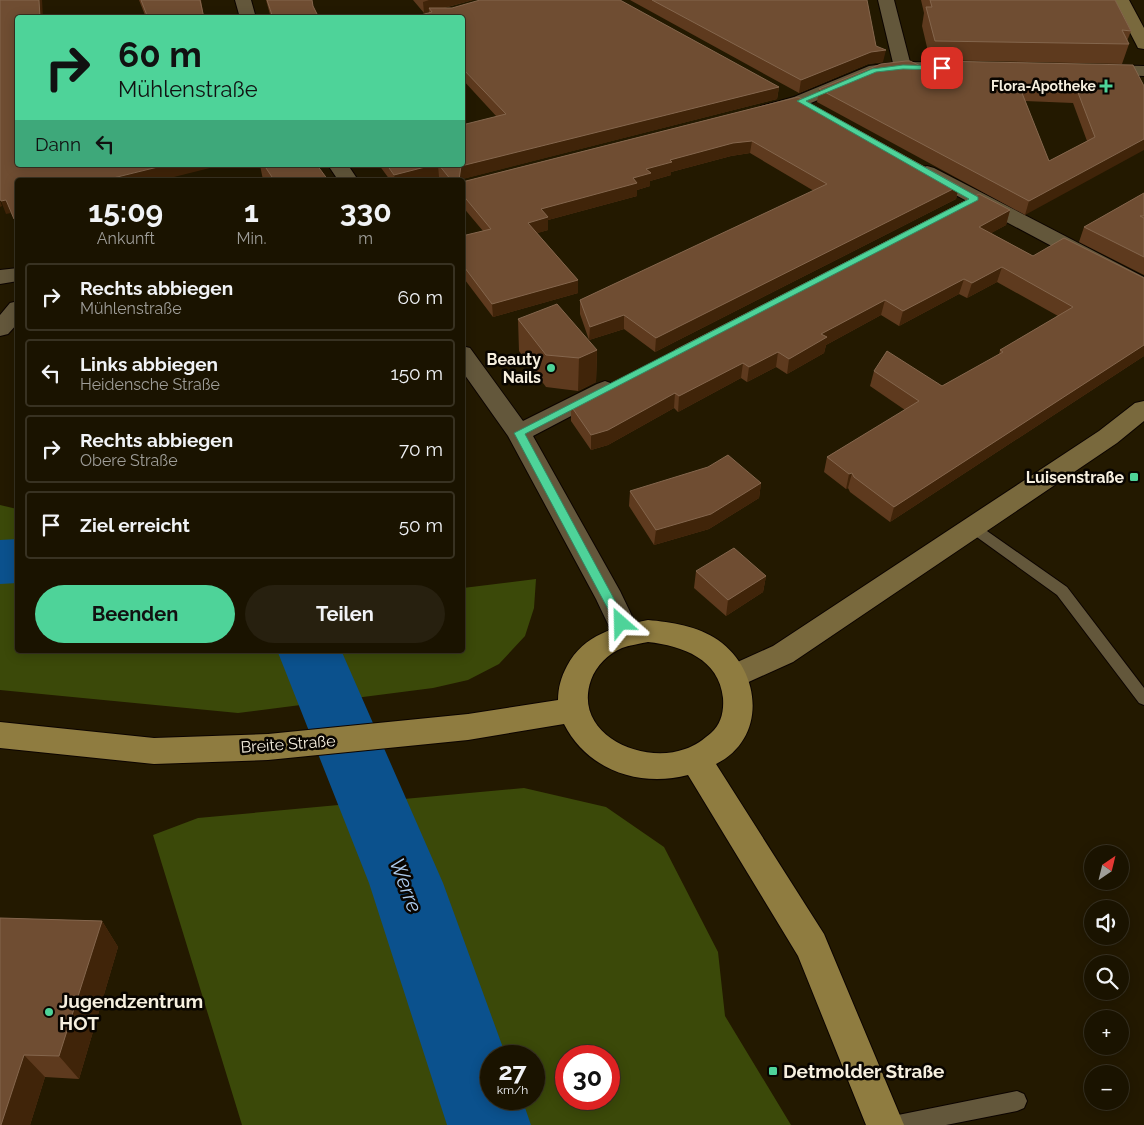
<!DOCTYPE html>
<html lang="de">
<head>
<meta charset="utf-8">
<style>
	body { margin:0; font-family:Raleway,sans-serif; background:#27200f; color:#f1f3f6; height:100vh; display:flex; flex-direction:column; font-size:19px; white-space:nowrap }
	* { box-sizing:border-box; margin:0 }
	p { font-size:16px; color:#9f9e99 }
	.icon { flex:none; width:28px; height:28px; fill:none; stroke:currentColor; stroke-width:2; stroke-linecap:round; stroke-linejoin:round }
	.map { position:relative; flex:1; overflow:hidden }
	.drawer { position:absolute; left:15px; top:178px; width:450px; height:475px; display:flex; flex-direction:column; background:#1a1300; border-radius:5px; box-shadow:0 2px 12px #0003,0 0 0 1px #383222 }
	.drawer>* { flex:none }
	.top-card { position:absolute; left:15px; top:15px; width:450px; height:152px; border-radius:5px; box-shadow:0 2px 12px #0003,0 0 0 1px #383222; background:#4ed399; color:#111; overflow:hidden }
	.needle { width:32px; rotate:35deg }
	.buttons { position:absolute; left:1084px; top:845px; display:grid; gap:10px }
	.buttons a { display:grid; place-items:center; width:45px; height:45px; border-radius:50%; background:#1a1300; box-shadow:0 2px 12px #0003,0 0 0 1px #383222; font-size:25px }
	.speed { position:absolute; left:480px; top:1045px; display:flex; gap:10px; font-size:25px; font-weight:700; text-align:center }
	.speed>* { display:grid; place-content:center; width:65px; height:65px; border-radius:50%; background:#1a1300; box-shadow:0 2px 12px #0003,0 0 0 1px #383222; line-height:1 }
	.speed small { font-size:12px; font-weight:400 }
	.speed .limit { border:8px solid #d22; background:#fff; color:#111 }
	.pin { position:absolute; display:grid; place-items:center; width:42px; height:42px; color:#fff; margin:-21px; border-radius:10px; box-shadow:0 2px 8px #0006 }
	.me { position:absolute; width:55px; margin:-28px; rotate:335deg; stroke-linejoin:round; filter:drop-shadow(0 0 4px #0008) }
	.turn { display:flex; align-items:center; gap:18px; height:105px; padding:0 20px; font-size:22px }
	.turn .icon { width:65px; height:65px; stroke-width:2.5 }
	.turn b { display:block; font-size:35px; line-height:42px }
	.then { display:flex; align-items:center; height:48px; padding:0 20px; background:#0003; gap:10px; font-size:19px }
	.eta { display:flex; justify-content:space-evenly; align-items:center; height:85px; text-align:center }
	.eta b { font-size:30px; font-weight:700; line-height:35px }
	.primary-button { display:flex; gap:10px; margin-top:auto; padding:10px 20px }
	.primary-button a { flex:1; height:58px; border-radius:30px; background:#4ed399; color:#111; font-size:20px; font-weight:700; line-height:58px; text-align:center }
	.primary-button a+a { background:#27200f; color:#f1f3f6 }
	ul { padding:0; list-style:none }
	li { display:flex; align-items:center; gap:15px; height:68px; margin:0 10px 8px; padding:0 10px; border:2px solid #383222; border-radius:5px }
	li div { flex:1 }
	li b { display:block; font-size:19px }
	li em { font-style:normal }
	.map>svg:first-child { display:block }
	.green { fill:#3b4909; fill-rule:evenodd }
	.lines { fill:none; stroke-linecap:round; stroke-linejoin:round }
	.river { fill:#0b518d; fill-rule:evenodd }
	.lane-casing { stroke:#0c0400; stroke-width:2 }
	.street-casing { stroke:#0c0400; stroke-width:2 }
	.secondary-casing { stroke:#0c0400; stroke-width:2 }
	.primary-casing { stroke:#0c0400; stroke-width:2 }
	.lane { fill:#63573b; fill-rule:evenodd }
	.street { fill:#63573b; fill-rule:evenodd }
	.secondary { fill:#79693d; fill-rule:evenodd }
	.primary { fill:#8f7c40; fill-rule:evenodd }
	.wall { fill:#5e3a1e; fill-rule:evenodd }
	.shaded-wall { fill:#402409 }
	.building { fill:#6f4d32; stroke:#84664d; fill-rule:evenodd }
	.route { fill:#4ed399; stroke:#338963 }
	.poi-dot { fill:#4ed399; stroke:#090500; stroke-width:2 }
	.labels { text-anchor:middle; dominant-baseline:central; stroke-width:5; stroke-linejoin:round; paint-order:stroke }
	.far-poi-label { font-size:14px; font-weight:bold; fill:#f6efdf; stroke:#090500; text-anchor:end }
	.poi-label { font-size:16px; font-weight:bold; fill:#f6efdf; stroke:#090500; text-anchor:end }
	.street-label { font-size:16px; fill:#f6efdf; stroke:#090500 }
	.near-poi-label { font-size:19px; font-weight:bold; fill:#f6efdf; stroke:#090500; text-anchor:start }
	.near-water-label { font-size:21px; font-style:italic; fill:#aecdef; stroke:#090500 }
</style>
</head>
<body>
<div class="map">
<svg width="1144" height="1125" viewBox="0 0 1144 1125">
	<rect width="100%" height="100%" fill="#231900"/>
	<path class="green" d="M0 505 17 509 18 650H462L463 588 536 579 534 608 525 636 499 664 468 680 433 688 238 713 0 690Z
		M524 788 606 807 664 847 718 952 725 1016 791 1125H242L153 835 198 818ZM491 1056H534V1099H491ZM566 1056H609V1099H566Z"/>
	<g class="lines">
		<path class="river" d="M18 539V583L0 584V540Z
			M277 650H341L443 883 506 1056H491V1099H522L531 1125H447L369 883Z"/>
		<g class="lane-casing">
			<path id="lane" d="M972 522 977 524 1067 587 1144 688V705L1139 703 1057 595 967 530 965 527 967 524Z
				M1017 1091 1024 1094 1027 1101 1024 1108 1017 1111 946 1125H888L891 1118 898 1115Z"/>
		</g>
		<g class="street-casing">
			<path id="street" d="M235 0H251L256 18H240Z
				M878 0H894L910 62 971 63 977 64 980 68 977 72H903L878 75 806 105 767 115 761 114 758 110 761 106 794 97 869 66 893 63Z
				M1099 65 1144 66V76L1093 74 1090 70 1093 66Z
				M328 165H348L358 180H338Z
				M927 166 934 168 1144 277V293L1136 291 920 176 917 172 920 168Z
				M18 268V281L0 284V270Z
				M18 301V323L8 334 0 336V315L10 303Z
				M462 346 470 348 523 421 597 384 605 381 613 384 617 389 613 394 533 436 620 591 641 635 637 643 627 646 617 643 596 599 508 436 462 371Z"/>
		</g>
		<g class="secondary-casing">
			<path id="secondary" d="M1113 0H1129L1144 28V49L1138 48 1136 44Z
				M1144 401V421L1117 443 793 662 733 689 722 685 718 677 722 669 773 646 1099 431 1135 403Z"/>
		</g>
		<g class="primary-casing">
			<path id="primary" d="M648 620C671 622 698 626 718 640 761 670 768 738 716 764L824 934 904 1125H866L798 956 688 775C640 788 587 770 564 724L468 740 268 760 154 764 0 748V722L154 738 268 734 468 714 558 700C558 688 561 677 567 666 584 634 615 627 648 620ZM648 642C683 646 719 659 723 698 724 712 721 724 711 733 704 739 695 746 685 749 642 765 572 734 591 680 596 666 608 654 622 648 630 645 639 644 648 642Z"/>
		</g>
		<use href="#lane" class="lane"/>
		<use href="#street" class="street"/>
		<use href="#secondary" class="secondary"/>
		<use href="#primary" class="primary"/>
	</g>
	<path class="wall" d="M139 0H201L204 18H146Z
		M266 0H312L313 6 319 18H271Z
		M413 0H473L444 8 779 87 777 99 462 179 461 180H441L439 177 426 180H390L379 165H462L497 117 462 79V18L429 13V12L424 13Z
		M630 0H867L876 46 883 62 868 64 799 93Z
		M921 0H1115L1131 31 1127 41 1129 44 1122 64 930 60 922 26 924 13Z
		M937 61 1144 86 1025 215 817 102 819 89 934 72ZM1025 101 1073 103 1087 141 1049 161Z
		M798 97 959 186 956 199 655 352 624 329 589 340 580 314V300L814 191 750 153 731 156 671 172V175L650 181V186L637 190V196L548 220V230L537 233 578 280V293L493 317 462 276V236L483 231 462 206V182Z
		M260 165H317L328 180H263Z
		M1144 193V275L1079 242 1084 227Z
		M1010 210 1006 225 991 233 1033 256 1144 278V356L890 522 850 492 848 488 846 489 824 472 827 457 905 410 870 386 874 371 942 386 999 355 1000 350 1058 316 997 282 967 298 959 294 899 326 881 315 826 345 824 353 787 374 776 367 747 382 741 378 678 412 674 408 608 445 591 450 571 421V406L674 352 675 350Z
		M518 319 597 350 596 382 578 391 546 387 519 351Z
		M761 483 759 498 709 529 654 545 629 506 630 491Z
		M696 571 766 576 763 592 726 616 694 588Z
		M0 918 102 921 118 947 79 1079 45 1077 30 1125H0Z"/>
	<path class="shaded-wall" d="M39 0H42L43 18H40Z
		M429 0H473L432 11 429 8V12L424 13 423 2Z
		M886 50 883 62 868 64 799 93 801 80 871 52Z
		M779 87 777 99 459 180 461 166Z
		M1144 139V150L1025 215 1029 201Z
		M752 141 750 153 731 156 671 172V175L650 181V186L637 190V196L548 220V230L528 236V223L541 209 633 178 646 169 670 160 733 143Z
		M166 165H210V168L162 180H105Z
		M433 165H438L439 177 426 180H395L394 175Z
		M959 186 956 199 655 352 656 338Z
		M0 200 2 206 0 207Z
		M6 200 11 213 6 214 1 201Z
		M1010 210 1006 225 975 242 979 227Z
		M18 218V228L14 219Z
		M1002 267 997 282 967 298 972 283Z
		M964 279 959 294 899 326 903 311Z
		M578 280V293L493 317 492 304Z
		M885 300 881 315 826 345 824 353 787 374 789 359 821 334Z
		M624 315V329L589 340 590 327Z
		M1144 345V356L890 522 894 507Z
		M597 350 596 382 578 391 579 358Z
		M778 352 776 367 747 382 749 367Z
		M743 363 741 378 678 412 679 396Z
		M675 393 674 408 608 445 591 450V435Z
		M852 473 848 488 846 489 849 474Z
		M761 483 759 498 709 529 654 545 656 530Z
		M766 576 763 592 726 616 728 600Z
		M102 921 118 947 79 1079 59 1056Z
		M24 1055 45 1077 30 1125H1Z"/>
	<path class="building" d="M0 0H39L40 18H18V165H166L105 180H18V218L14 219 6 200 1 201 0 199Z
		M141 0H200L204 18H148Z
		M267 0H312L313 6 319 18H274L272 15Z
		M480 0H620L779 87 461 166 459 180H451L439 165H462V125L506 114 462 68V18H409L432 12 429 8H452Z
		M652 0H867L876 46 886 50 871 52 801 80Z
		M930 0H1115L1131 31 1122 30 1129 44 935 41 926 7H932Z
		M906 61H910L940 75 937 61 1133 65 1144 86V139L1029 201 819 89 881 64ZM1020 88 1077 90 1095 137 1049 161Z
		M798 97 959 186 656 338 624 315 590 327 580 300 827 184 752 141 733 143 670 160 672 162 646 169 651 173 633 178 637 183 541 209 548 217 528 223 578 280 492 304 462 264V236L491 229 462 194V182Z
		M264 165H317L328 180H274Z
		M387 165H433L394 175Z
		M1144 193V216H1140L1144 218V257L1084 227Z
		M979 194 1010 210 979 227 1033 256 1064 238 1144 278V345L894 507 854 477 852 473 849 474 827 457 919 401 874 371 887 351 942 386 1003 352 1000 350 1073 307 1002 267 972 283 964 279 903 311 885 300 821 334 827 337 789 359 778 352 749 367 743 363 679 396 675 393 608 430 591 435 571 406 676 351 675 350Z
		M557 304 597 350 579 358 546 355 518 319Z
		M728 455 761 483 711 514 656 530 630 491 708 467Z
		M734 548 766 576 728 600 696 571Z
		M0 918 102 921 59 1056 24 1055 1 1125H0Z"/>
	<path class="route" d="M903 65 942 66 946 68 942 70 903 69 876 72 806 101 978 197V200L525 434 627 623 626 626H617L514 433 969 199 797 101 872 69Z"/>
	<g class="poi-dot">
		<path d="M1103.5 78.5h5v5h5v5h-5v5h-5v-5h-5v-5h5z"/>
		<circle cx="551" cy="368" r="5"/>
		<rect x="1129" y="472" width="10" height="10" rx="2.5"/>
		<circle cx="49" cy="1012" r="5"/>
		<rect x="768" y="1066" width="10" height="10" rx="2.5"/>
	</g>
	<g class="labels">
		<g class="far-poi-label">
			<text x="1096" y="86">Flora-Apotheke</text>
		</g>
		<g class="poi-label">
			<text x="541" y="359">Beauty<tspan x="541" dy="18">Nails</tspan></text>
			<text x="1124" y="477">Luisenstraße</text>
		</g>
		<g class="street-label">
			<text transform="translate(288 744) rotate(-4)">Breite Straße</text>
		</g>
		<g class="near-poi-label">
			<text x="59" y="1001">Jugendzentrum<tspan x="59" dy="22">HOT</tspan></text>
			<text x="783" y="1071">Detmolder Straße</text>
		</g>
		<g class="near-water-label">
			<text transform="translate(406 885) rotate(69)">Werre</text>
		</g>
	</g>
</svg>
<div class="buttons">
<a><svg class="needle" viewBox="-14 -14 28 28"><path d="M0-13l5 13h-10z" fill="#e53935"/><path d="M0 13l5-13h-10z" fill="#9f9e99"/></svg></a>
<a><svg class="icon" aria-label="sound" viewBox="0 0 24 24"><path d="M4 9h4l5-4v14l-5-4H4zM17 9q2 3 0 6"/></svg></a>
<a><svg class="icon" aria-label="search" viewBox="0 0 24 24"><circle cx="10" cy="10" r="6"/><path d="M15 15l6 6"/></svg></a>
<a>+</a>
<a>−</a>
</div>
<div class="speed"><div>27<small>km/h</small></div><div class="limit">30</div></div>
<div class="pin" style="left:942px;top:68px;background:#d93025"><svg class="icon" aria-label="arrive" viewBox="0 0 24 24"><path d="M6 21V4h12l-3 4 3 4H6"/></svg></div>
<svg class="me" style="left:621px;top:623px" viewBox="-20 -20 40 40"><path d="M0-17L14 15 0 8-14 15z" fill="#4ed399" stroke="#fff" stroke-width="4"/></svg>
<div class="top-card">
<div class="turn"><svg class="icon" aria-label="right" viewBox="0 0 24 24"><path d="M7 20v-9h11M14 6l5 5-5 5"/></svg><div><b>60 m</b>Mühlenstraße</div></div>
<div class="then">Dann<svg class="icon" aria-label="left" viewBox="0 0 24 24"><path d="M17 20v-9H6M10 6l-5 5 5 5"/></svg></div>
</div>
<section class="drawer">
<div class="eta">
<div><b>15:09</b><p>Ankunft</p></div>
<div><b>1</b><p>Min.</p></div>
<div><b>330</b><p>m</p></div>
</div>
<ul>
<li><svg class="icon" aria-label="right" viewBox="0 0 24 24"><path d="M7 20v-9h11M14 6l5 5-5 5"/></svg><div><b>Rechts abbiegen</b><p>Mühlenstraße</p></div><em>60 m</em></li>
<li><svg class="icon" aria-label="left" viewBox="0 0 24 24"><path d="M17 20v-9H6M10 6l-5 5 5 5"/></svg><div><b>Links abbiegen</b><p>Heidensche Straße</p></div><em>150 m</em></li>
<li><svg class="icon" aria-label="right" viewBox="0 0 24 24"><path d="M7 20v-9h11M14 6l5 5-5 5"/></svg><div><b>Rechts abbiegen</b><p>Obere Straße</p></div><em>70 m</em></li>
<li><svg class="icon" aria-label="arrive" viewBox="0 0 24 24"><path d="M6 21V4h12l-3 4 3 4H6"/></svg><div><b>Ziel erreicht</b></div><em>50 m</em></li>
</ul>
<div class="primary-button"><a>Beenden</a><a>Teilen</a></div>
</section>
</div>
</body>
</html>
